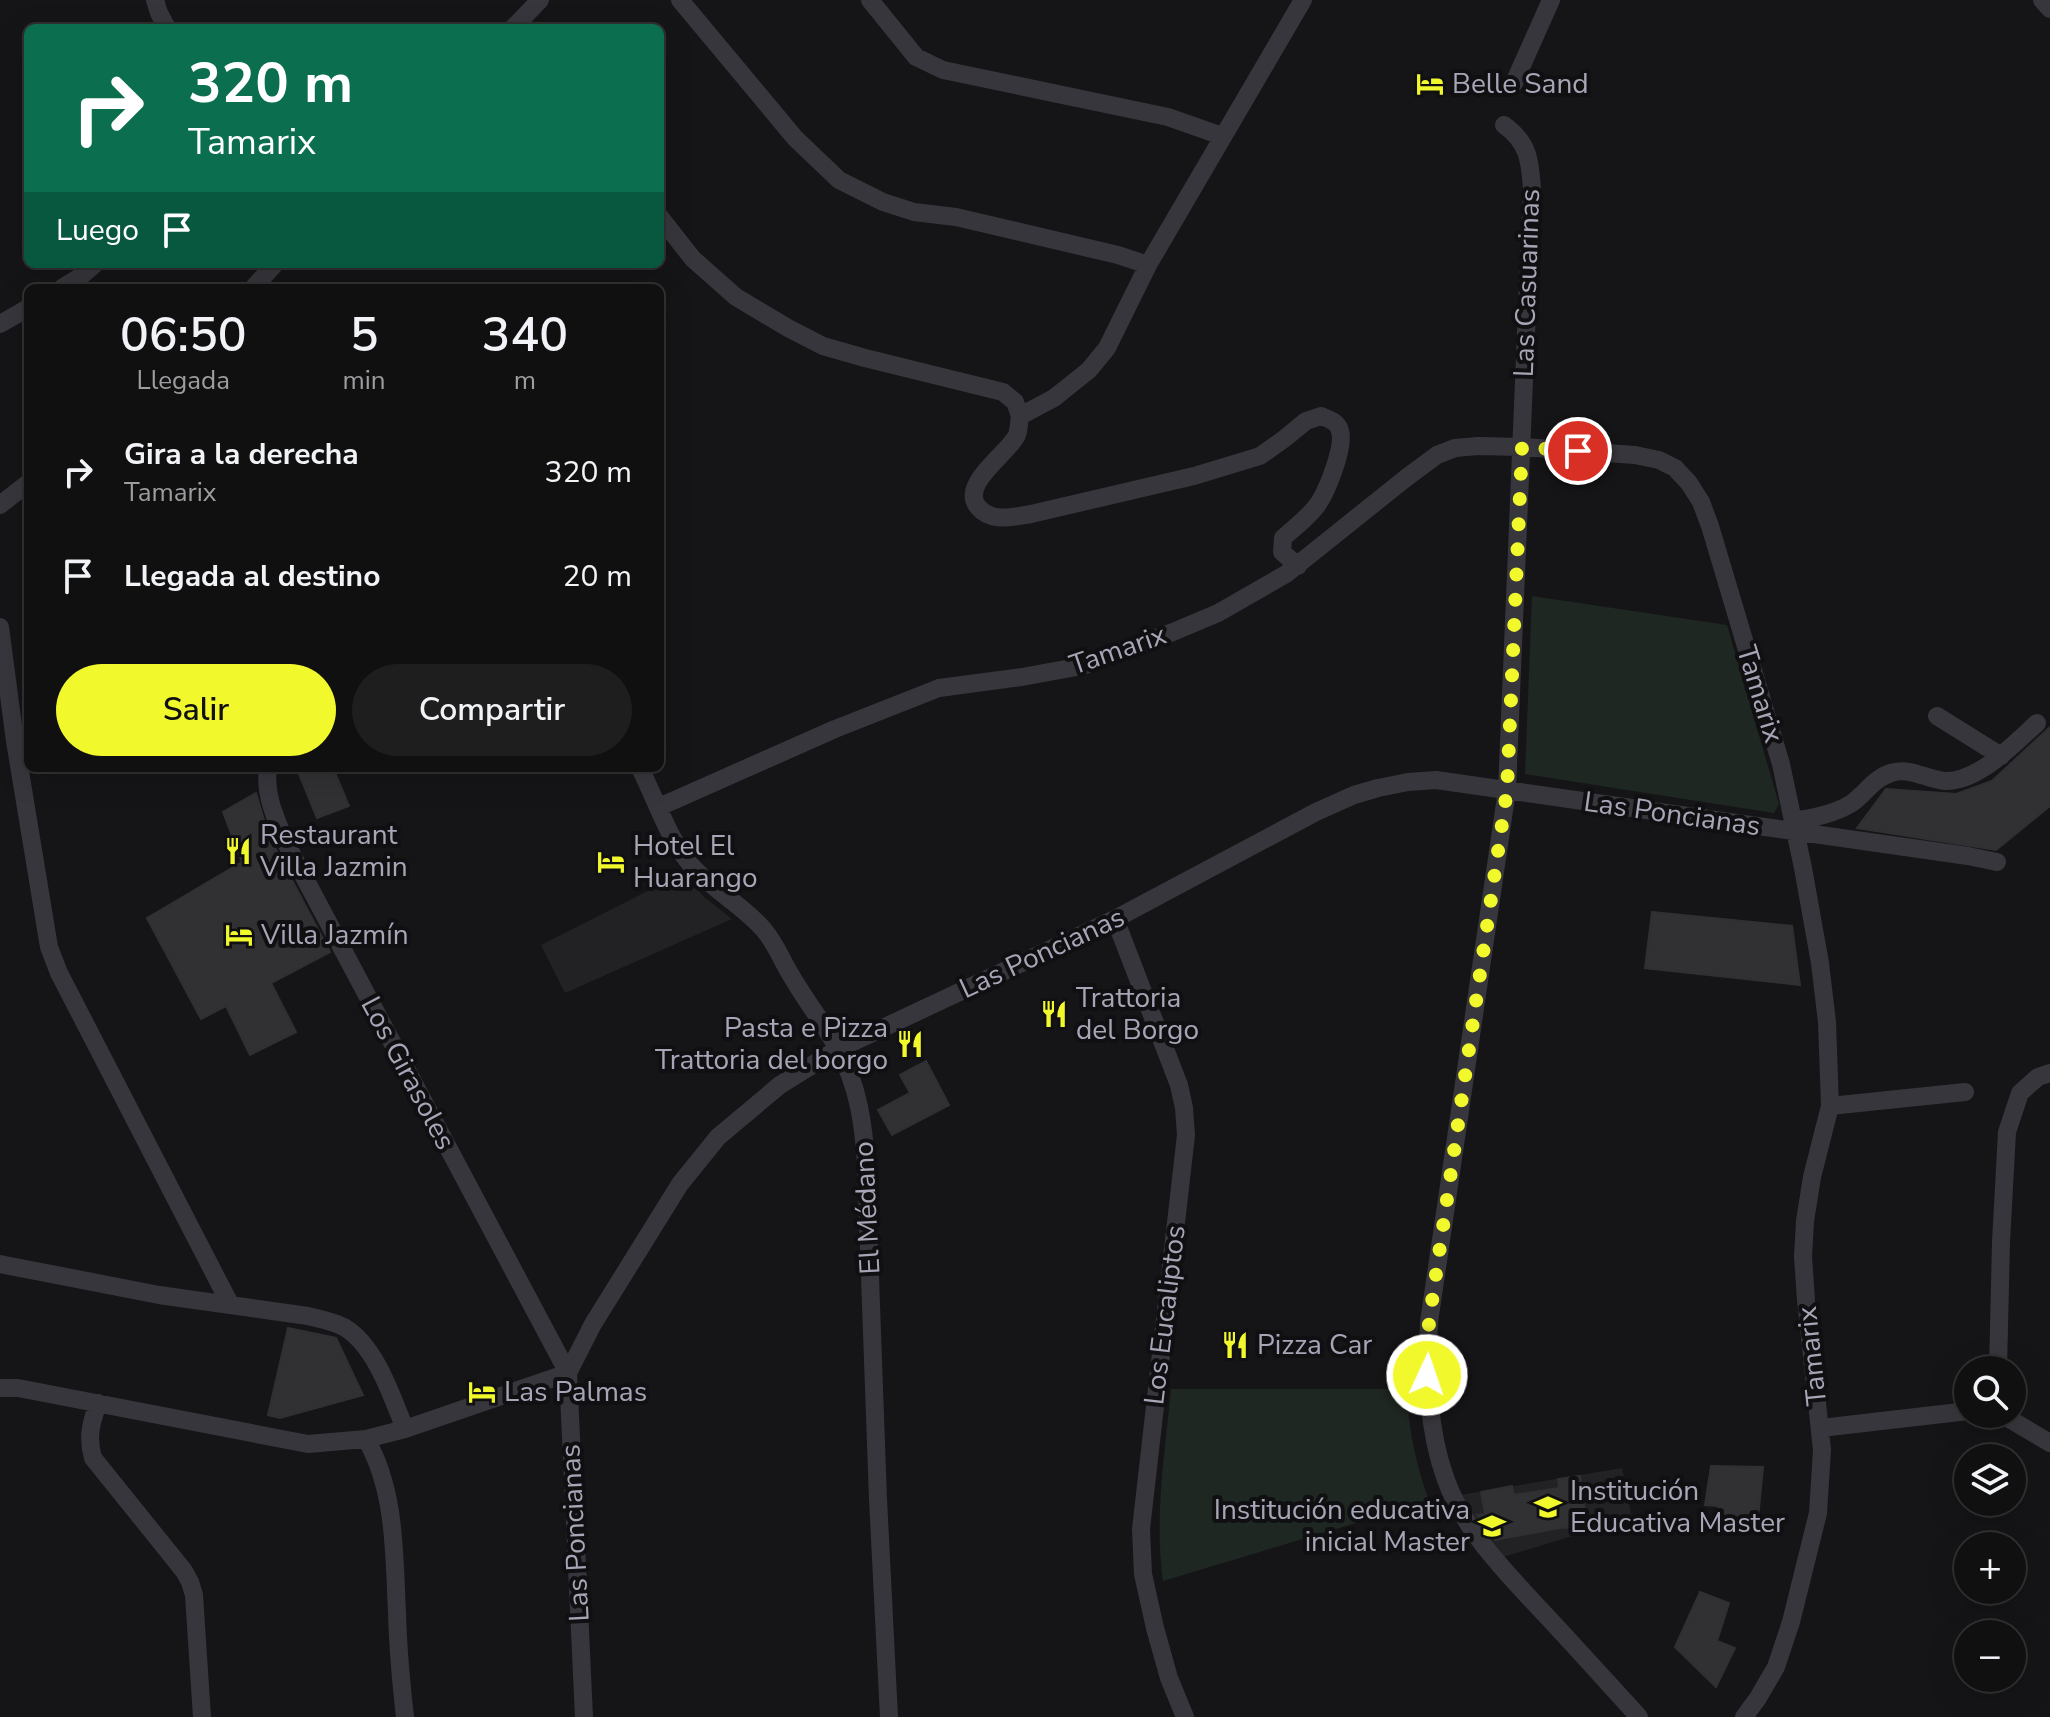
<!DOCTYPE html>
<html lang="es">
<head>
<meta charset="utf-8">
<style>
	body { margin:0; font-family:"Nunito Sans",sans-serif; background:#1e1e1f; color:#f1f3f6; height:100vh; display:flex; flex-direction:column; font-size:30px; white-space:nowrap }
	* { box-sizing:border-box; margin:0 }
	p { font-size:26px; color:#9c9d9f }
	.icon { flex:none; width:44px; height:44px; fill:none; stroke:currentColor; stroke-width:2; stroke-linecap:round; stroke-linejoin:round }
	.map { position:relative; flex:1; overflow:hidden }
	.panel { position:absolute; left:24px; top:284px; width:640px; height:488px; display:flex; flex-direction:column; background:#101011; border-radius:12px; box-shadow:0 8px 32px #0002,0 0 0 2px #303031 }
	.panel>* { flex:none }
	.guide { position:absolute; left:24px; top:24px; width:640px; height:244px; border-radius:12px; box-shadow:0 8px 32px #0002,0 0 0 2px #303031; background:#0b6e4f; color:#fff; overflow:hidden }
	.fabs { position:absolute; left:1954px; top:1356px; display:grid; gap:16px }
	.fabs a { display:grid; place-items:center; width:72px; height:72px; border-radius:50%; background:#101011; box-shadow:0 8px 32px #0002,0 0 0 2px #303031; font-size:40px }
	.pin { position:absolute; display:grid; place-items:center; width:68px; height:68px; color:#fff; margin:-34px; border:4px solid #fff; border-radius:50%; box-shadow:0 2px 8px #0007 }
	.me { position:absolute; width:88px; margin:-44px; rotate:3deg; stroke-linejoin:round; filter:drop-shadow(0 0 6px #0008) }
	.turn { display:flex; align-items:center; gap:28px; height:168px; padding:0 32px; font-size:36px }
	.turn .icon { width:104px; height:104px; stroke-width:2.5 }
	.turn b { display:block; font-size:56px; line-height:68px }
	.then { display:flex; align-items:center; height:76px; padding:0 32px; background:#0003; gap:16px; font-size:30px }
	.eta { display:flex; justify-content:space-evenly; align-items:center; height:136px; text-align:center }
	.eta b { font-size:48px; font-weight:600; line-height:56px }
	.button { display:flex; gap:16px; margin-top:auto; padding:16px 32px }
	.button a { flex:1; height:92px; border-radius:48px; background:#f1f82c; color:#111; font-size:32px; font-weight:600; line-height:92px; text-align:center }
	.button a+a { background:#1e1e1f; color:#f1f3f6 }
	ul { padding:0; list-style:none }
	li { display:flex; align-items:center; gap:24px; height:104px; padding:0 32px }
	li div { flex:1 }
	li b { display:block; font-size:30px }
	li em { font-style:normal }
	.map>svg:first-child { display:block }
	.built { fill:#222124 }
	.green { fill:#1f2722 }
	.building { fill:#313033; stroke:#302f33; stroke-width:2 }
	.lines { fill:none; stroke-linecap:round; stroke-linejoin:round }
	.minor { stroke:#37363c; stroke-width:18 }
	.route { stroke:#f1f82c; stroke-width:14; stroke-dasharray:0 25.2 }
	.labels { text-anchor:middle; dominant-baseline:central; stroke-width:8; stroke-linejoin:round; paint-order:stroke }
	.poi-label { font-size:28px; fill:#a7a6b7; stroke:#101012; text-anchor:start }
	.street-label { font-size:28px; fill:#a7a6b7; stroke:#101012 }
</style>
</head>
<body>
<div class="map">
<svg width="2050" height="1717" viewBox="0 0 2050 1717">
	<rect width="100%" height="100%" fill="#151517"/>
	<path class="built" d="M683 873 703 896 732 919 565 993 541 945Z
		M1622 1468 1632 1518 1500 1558 1460 1495Z"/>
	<path class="green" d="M1532 596 1727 625 1779 804 1774 813 1525 774Z
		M1171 1389H1407C1408 1429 1416 1464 1429 1501L1163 1581C1154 1517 1165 1453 1171 1389Z"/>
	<path class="building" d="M2050 727V806L1996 850 1857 828 1886 789 1956 794 1992 781Z
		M314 768H333L349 806 317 818 299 774Z
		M256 793 264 820 275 848 330 952 271 983 296 1032 250 1055 226 1006 201 1019 147 918 242 862 223 812Z
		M1652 912 1792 926 1800 985 1645 968Z
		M926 1061 949 1105 892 1135 878 1110 910 1093 900 1075Z
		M288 1328 336 1338 363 1395 280 1418 268 1415Z
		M1711 1466 1763 1467 1758 1519 1718 1518V1506L1705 1505Z
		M1580 1476 1587 1526 1565 1528V1527L1495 1540 1477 1515 1485 1514 1481 1492 1512 1486 1514 1495 1559 1488 1558 1479Z
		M1700 1592 1729 1603 1717 1641 1735 1648 1716 1687 1675 1647Z"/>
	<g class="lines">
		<path class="minor" d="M155 0 159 13 167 28
			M680 0 795 138 839 180 883 202 914 212 956 217 1118 255 1148 265
			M870 0 916 57 943 70 1168 117 1222 136
			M2042 0 2050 9
			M513 28 540 0
			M1514 83 1551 0
			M1504 125C1529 143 1530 161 1532 189L1507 790 1429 1322C1427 1376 1427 1428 1446 1480 1464 1530 1504 1570 1539 1608 1573 1644 1606 1681 1639 1717
			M660 217 693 259 736 297 788 328 823 346 865 358 1003 392 1015 402 1020 416
			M62 288 80 277 95 264
			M253 288 275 264
			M0 324 28 308
			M0 505 28 483
			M1298 566 1282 552 1283 538C1294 528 1306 519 1315 508 1326 495 1345 447 1340 431 1338 422 1329 419 1321 416L1306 421 1284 439 1260 456 1194 476 1031 514C1013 517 991 523 978 507 959 484 1009 453 1017 435 1019 430 1019 421 1020 416L1054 398 1089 370 1107 348 1148 265 1303 0
			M0 627 15 741 49 947 59 973 230 1304
			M1937 716 2001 756
			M640 768C656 800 668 838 691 865 712 890 743 905 764 930 776 944 782 961 792 977 806 1001 824 1024 838 1049 858 1085 864 1125 866 1166L878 1499 889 1717
			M659 807 835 729 939 688 1022 677 1082 666 1173 632 1218 613 1286 574 1406 478 1437 455 1455 448 1478 446 1522 447 1635 455 1659 460 1675 468 1689 483 1701 502 1710 526 1781 764 1803 868 1820 963 1827 1022 1830 1106 1812 1177 1805 1221 1803 1257 1806 1300 1822 1450 1818 1513 1791 1622 1776 1667 1758 1698 1744 1717
			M1793 821C1812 818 1835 814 1852 803 1865 794 1874 778 1891 773 1911 767 1925 779 1945 781 1978 782 2014 744 2037 723
			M1115 919 1179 1085 1184 1108 1186 1135 1141 1529 1143 1574 1155 1628 1169 1678 1185 1717
			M1830 1106 1965 1092
			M0 1264 159 1295 308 1316C320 1319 332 1321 344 1327 376 1346 392 1397 405 1429
			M1998 1370 2001 1242 2007 1132 2020 1093 2038 1077 2050 1073
			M0 1388H18L308 1444 366 1439 405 1429 568 1373 286 843C276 819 264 795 268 768
			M98 1403C91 1423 87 1437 93 1458L184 1571 190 1582 194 1595 202 1717
			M2001 1414 2050 1443
			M1821 1428 1968 1411
			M366 1439C396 1491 394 1555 397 1613 398 1648 401 1682 405 1717
			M584 1717 568 1373 593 1324 680 1184 718 1137 780 1085 838 1049 1115 919 1316 812 1354 795 1378 788 1408 782 1436 780 1968 856 1997 862"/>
	</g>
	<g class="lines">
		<path class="route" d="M1427 1375 1429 1322 1507 790 1522 447 1578 451"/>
	</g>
	<defs>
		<g id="hotel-bare" transform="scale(2.16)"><path d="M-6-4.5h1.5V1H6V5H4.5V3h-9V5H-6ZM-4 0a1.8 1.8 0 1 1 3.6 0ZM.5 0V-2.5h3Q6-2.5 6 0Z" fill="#f1f82c" stroke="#101012" stroke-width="2.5" paint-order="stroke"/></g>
		<g id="restaurant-bare" transform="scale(2.16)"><path d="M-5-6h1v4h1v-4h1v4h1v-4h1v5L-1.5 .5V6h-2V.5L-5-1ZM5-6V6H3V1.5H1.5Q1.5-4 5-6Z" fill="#f1f82c" stroke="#101012" stroke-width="2.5" paint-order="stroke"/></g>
		<g id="school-bare" transform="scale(2.16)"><path d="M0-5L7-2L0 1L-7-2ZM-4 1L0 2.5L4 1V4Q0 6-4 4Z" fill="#f1f82c" stroke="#101012" stroke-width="2.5" paint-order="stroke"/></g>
	</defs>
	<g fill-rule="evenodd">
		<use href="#hotel-bare" x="1430" y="84"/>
		<use href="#restaurant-bare" x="238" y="851"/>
		<use href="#hotel-bare" x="611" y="862"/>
		<use href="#hotel-bare" x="239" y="935"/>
		<use href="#restaurant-bare" x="1054" y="1014"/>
		<use href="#restaurant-bare" x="910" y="1044"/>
		<use href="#restaurant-bare" x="1235" y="1345"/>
		<use href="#hotel-bare" x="482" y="1392"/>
		<use href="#school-bare" x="1548" y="1507"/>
		<use href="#school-bare" x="1492" y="1526"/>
	</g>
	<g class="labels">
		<g class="poi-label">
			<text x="1452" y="84">Belle Sand</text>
			<text x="260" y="835">Restaurant<tspan x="260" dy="32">Villa Jazmin</tspan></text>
			<text x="633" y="846">Hotel El<tspan x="633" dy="32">Huarango</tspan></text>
			<text x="261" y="935">Villa Jazmín</text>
			<text x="1076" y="998">Trattoria<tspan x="1076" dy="32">del Borgo</tspan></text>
			<text x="888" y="1028" text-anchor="end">Pasta e Pizza<tspan x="888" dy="32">Trattoria del borgo</tspan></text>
			<text x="1257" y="1345">Pizza Car</text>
			<text x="504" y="1392">Las Palmas</text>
			<text x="1570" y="1491">Institución<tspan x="1570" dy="32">Educativa Master</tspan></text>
			<text x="1470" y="1510" text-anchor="end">Institución educativa<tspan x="1470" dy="32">inicial Master</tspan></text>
		</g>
		<g class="street-label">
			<text transform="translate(1527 283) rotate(-88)">Las Casuarinas</text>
			<text transform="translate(1118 650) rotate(-19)">Tamarix</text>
			<text transform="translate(1760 694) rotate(73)">Tamarix</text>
			<text transform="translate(1672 814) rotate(8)">Las Poncianas</text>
			<text transform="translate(1042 953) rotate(-25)">Las Poncianas</text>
			<text transform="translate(408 1073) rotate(62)">Los Girasoles</text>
			<text transform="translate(867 1208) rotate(-93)">El Médano</text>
			<text transform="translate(1165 1315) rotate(-83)">Los Eucaliptos</text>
			<text transform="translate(1812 1356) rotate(-96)">Tamarix</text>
			<text transform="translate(575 1533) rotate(-93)">Las Poncianas</text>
		</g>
	</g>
</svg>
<div class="fabs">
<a><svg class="icon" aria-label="search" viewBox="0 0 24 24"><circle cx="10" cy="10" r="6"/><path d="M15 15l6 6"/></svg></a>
<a><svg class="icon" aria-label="layers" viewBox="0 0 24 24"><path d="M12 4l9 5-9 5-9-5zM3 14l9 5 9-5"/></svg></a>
<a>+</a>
<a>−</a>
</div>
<div class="pin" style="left:1578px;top:451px;background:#d93025"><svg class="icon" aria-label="arrive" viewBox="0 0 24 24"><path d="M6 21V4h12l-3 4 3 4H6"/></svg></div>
<svg class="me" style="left:1427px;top:1375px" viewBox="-20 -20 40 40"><circle r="17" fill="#f1f82c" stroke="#fff" stroke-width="3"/><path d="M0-11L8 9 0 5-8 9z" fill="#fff"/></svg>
<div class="guide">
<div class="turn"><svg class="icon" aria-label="right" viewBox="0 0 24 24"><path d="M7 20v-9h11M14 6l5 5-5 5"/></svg><div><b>320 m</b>Tamarix</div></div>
<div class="then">Luego<svg class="icon" aria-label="arrive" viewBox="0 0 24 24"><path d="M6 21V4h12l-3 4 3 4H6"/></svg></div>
</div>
<section class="panel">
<div class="eta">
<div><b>06:50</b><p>Llegada</p></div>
<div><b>5</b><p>min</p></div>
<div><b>340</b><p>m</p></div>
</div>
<ul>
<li><svg class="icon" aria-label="right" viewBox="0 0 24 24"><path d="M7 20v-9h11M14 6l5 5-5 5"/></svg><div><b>Gira a la derecha</b><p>Tamarix</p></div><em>320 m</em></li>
<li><svg class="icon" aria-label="arrive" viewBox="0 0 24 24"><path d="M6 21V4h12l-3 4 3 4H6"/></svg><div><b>Llegada al destino</b></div><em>20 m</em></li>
</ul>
<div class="button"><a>Salir</a><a>Compartir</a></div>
</section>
</div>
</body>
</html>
